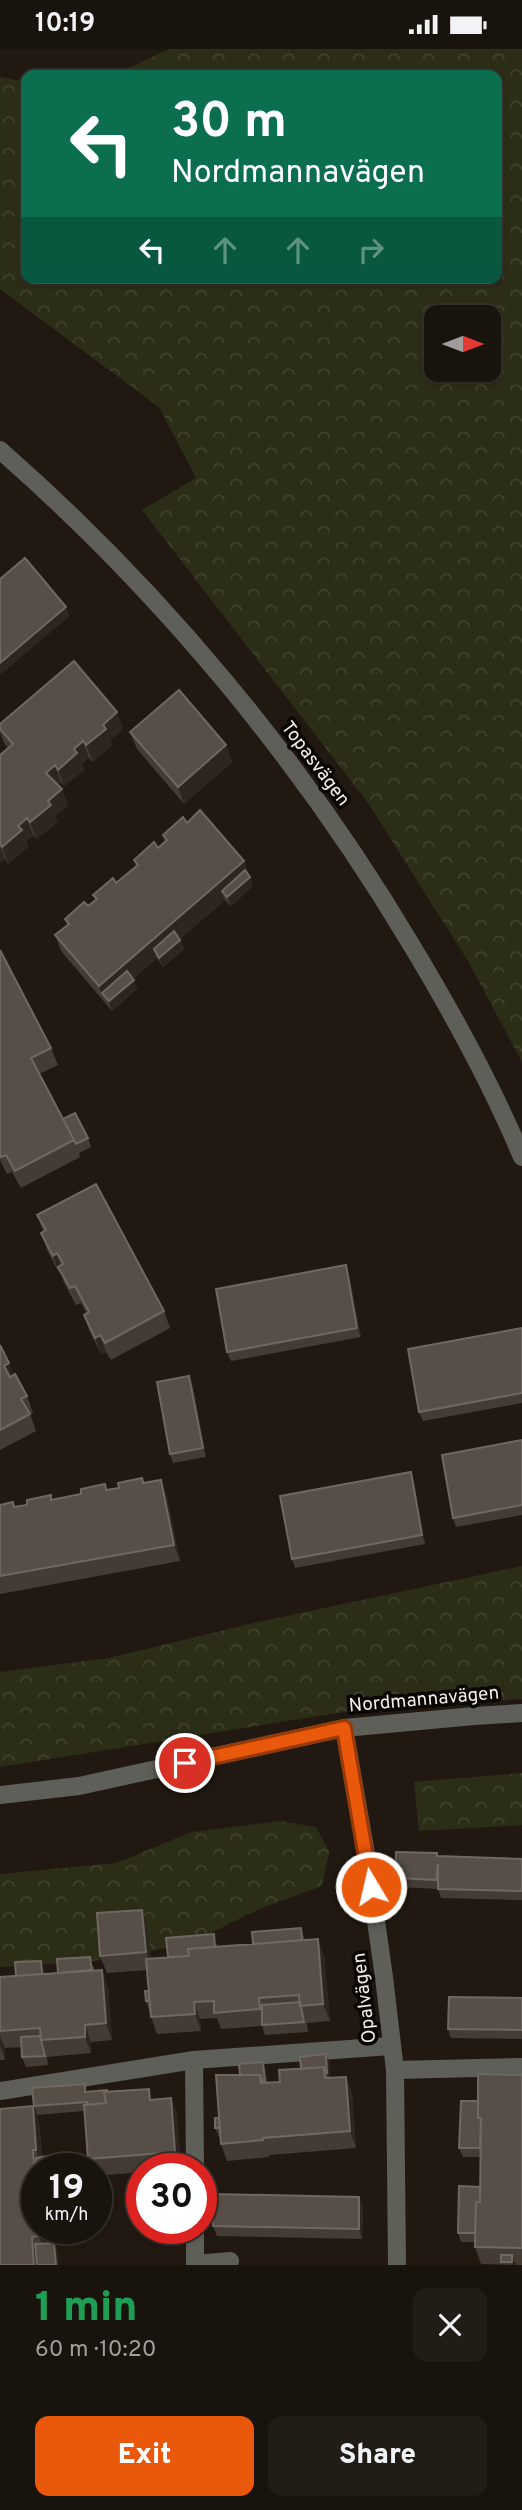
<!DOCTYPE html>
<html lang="en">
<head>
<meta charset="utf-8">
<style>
	body { margin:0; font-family:Overpass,sans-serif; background:#221c16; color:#f1f3f6; height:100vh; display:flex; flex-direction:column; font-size:26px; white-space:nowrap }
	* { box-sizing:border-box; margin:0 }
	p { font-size:23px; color:#9f9e9d }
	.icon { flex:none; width:38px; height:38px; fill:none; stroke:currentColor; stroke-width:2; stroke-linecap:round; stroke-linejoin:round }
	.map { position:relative; height:2216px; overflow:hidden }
	.sheet { display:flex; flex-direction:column; background:#19130d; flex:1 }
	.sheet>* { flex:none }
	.hud { position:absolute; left:21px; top:21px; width:481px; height:214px; border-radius:14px; box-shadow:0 2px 5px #0004,0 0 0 2px #37322e; background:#0b6e4f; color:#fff; overflow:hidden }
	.needle { width:46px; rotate:90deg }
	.buttons { position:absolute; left:424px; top:256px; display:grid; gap:14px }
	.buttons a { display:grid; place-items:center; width:77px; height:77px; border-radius:14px; background:#19130d; box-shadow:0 2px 5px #0004,0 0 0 2px #37322e; font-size:35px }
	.speed { position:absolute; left:21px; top:2104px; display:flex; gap:14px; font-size:35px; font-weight:700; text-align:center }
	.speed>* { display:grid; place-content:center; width:91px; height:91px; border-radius:50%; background:#19130d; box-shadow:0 2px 5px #0004,0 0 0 2px #37322e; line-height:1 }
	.speed small { font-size:18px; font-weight:400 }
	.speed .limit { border:10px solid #d22; background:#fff; color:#111 }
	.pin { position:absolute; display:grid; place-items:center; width:60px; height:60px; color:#fff; margin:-30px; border:4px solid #fff; border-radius:50%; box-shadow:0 2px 7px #0007 }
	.me { position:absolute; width:77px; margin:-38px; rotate:351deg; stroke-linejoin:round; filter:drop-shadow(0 0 5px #0008) }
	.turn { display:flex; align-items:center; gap:24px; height:147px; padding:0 35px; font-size:32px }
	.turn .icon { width:91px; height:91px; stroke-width:2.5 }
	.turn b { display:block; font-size:49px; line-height:60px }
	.lanes { display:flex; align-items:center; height:66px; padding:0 35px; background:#0003; justify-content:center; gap:35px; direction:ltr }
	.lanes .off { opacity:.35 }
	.round { display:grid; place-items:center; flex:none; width:74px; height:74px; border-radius:14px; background:#221c16 }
	.overview { display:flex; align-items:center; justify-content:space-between; height:119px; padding:0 35px }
	h1 { font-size:42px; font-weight:800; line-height:52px; color:#1e9e55 }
	.button { display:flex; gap:14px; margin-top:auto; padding:14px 35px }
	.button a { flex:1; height:80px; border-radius:14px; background:#ea580c; color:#fff; font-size:28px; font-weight:800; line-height:80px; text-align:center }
	.button a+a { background:#221c16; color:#f1f3f6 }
	.status { display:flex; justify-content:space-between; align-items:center; height:49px; padding:0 35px; background:#19130d; direction:ltr }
	.status svg { height:19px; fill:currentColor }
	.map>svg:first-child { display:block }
	.forest { fill:url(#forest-crowns); fill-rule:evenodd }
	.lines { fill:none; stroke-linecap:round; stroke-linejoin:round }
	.lane { stroke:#5e5f59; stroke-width:18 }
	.street { stroke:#5e5f59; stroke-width:18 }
	.wall { fill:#443c34 }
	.shaded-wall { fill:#2e261e }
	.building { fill:#574f47; stroke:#6f6860; stroke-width:2 }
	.route-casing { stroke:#983908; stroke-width:18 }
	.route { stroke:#ea580c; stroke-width:12 }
	.labels { text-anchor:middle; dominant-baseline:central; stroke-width:7; stroke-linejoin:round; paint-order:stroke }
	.street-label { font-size:19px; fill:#f3eee8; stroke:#080503 }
</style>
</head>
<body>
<div class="status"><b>10:19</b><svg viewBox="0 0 49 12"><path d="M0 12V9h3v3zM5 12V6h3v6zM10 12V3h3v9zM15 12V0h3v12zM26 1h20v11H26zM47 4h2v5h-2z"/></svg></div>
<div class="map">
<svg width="522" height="2216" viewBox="0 0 522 2216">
	<defs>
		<pattern id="forest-crowns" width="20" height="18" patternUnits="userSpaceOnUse" patternTransform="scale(1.75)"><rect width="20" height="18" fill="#2c2d17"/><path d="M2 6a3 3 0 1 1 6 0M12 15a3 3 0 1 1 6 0" fill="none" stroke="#41422e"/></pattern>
	</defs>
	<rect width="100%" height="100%" fill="#211911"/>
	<path class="forest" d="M169 0H522V1013L468 912 368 754 142 461 196 429 159 358 0 240V28L26 33V229H497V26H114ZM436 268H488V320H436Z
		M522 1517V1650L368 1659 0 1718V1623L109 1609 245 1576Z
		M522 1724V1776L419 1782 414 1733Z
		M280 1772 316 1778 329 1803 322 1837 261 1859 189 1895 87 1913 0 1918V1825L116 1814 192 1783Z"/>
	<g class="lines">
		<path class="lane" d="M194 2011 195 2119
			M395 2021 522 2018
			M0 2042 194 2011 391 1997
			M195 2179V2215L230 2212"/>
		<path class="street" d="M0 401C162 543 302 712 412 897 453 965 491 1034 522 1108
			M344 1679 368 1816 384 1928 395 2021 397 2216
			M0 1746 79 1737 344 1679 474 1667 522 1664"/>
	</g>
	<path class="wall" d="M0 675 123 680 110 691 112 696 93 713 89 709 82 715 84 721 64 737 61 733 58 736 62 740 68 757 55 767 58 773 36 790 33 786 26 792 28 798 8 815 5 810 0 814V706L8 699 4 694 0 683Z
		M130 683 226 696 232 713 184 755 137 700Z
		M187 774 244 812 253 837 231 857 225 851 180 890 184 900 163 918 157 909 133 930 137 940 112 962 61 902 55 886 67 876 65 870 88 857 96 852 93 846 116 834 136 818 134 811 158 799 165 793 163 786Z
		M0 901 51 999 58 1016 39 1025 63 1070 88 1089 91 1098 79 1104 80 1108 21 1139 12 1123 7 1125 0 1111Z
		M37 1166 164 1262 170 1279 111 1311 106 1303 101 1305 90 1283 84 1266 87 1265 81 1254 76 1256 64 1234 60 1223 59 1224 47 1201 41 1184 43 1182Z
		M346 1216 349 1225 361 1288 231 1312 227 1303Z
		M522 1279V1354L423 1372 419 1363Z
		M0 1296 13 1326 27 1347 33 1364 30 1365 36 1382 0 1401Z
		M193 1336 206 1408 173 1414 170 1405Z
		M522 1391V1466L456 1478 453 1469Z
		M142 1429 144 1434 167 1448 180 1512 0 1545V1456L13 1453 15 1458 81 1445 105 1435 107 1441 119 1439Z
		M414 1433 425 1495 295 1519 292 1510Z
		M437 1804 438 1807 522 1810V1851L441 1849 438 1840 398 1838 395 1829Z
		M148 1878 151 1910 168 1908 217 1895 218 1898 253 1895 301 1879 305 1891 324 1907 330 1972 307 1974 308 1983 265 1986 262 1977 221 1980 217 1969 200 1970 201 1982 157 1985 151 1968 150 1961H149L146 1952 149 1941 147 1921 107 1924 100 1907Z
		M41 1912 45 1925 58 1924 94 1917V1921L108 1938 112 1991 91 1993V2004L47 2008 48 2016 26 2018 22 2008V1998L5 1999V2011H0V1928L16 1927Z
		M522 1949V1990L451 1989 448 1980Z
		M263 2013 266 2023 268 2034 280 2033 301 2020 330 2015V2029L346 2028 352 2045 356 2099 269 2106V2108L227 2112 221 2095 220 2088H219L215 2079 219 2068 240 2026Z
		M522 2026V2216L481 2215 475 2198V2193H461L458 2184 480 2138V2108H463L459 2099 478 2052Z
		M108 2043 153 2051 171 2049 177 2066 181 2119H142V2123L96 2127V2119H92L88 2110 84 2062 37 2066 34 2057Z
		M33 2057 39 2074 42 2108 62 2114 37 2119V2179H44L45 2194 58 2203 0 2216Z
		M359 2148 363 2158 362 2190 217 2187 210 2170Z"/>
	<path class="shaded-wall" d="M66 558 70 567 0 626V614Z
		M117 663 123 680 110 691 112 696 93 713 86 696 103 676Z
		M83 692 89 709 82 715 84 721 64 737 58 721 74 700Z
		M226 696 232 713 184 755 178 738Z
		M55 716 61 733 52 741 46 724Z
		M62 740 68 757 55 767 58 773 36 790 30 773 48 752Z
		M27 769 33 786 26 792 28 798 8 815 2 798 18 777Z
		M0 797 5 810 0 814Z
		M244 812 253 837 231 857 227 848 222 842 225 851 159 908 154 900 157 909 108 951 102 944 99 937Z
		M180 891 184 900 163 918 159 909Z
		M134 931 137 940 112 962 109 952Z
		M57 1204 63 1221 58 1218 60 1223 59 1224 53 1207Z
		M346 1216 349 1225 361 1288 357 1279Z
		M100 1286 106 1303 101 1305 95 1289Z
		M9 1314 15 1331 10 1334 4 1317Z
		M189 1327 193 1336 206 1408 203 1399Z
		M411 1423 414 1433 425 1495 422 1486Z
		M161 1431 167 1448 180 1512 174 1496Z
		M142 1861 148 1878 152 1920 146 1903Z
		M318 1890 324 1907 330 1972 323 1955Z
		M41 1912 45 1921 46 1942 43 1933Z
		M102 1921 108 1938 112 1991 106 1974Z
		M194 1953 200 1970 201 1982 195 1965Z
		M85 1976 91 1993V2004L85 1988Z
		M0 1987 5 1999V2011L0 1997Z
		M326 2005 330 2015V2035L327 2025Z
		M263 2013 266 2023 268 2043 265 2034Z
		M346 2028 352 2045 356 2099 350 2082Z
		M171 2049 177 2066 181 2119 175 2103Z
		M33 2057 39 2074 42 2118 36 2101Z
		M33 2101 39 2119H37V2153Z
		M59 2105 62 2114V2119H60Z
		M359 2148 363 2158 362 2190 359 2180Z
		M39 2179H44L45 2204 39 2187Z
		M32 2188 38 2205 39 2216H34Z
		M54 2194 58 2203 59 2216H56Z
		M512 2206 516 2216H513L512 2213Z"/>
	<path class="building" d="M25 509 66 558 0 614V530Z
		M74 612 117 663 103 676 106 680 86 696 83 692 74 700 77 704 58 721 55 716 46 724 62 740 48 752 51 756 30 773 27 769 18 777 22 781 2 798 0 795V706L13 695 0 680V675Z
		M179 641 226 696 178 738 130 683Z
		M200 761 244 812 99 937 55 886 69 875 65 870 84 853 88 857 97 850 93 846 113 829 116 834 138 816 134 811 154 793 158 799 167 791 163 786 183 768 187 774Z
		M245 821 250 828 227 848 222 842Z
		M174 882 180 891 159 909 154 900Z
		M0 901 51 999 31 1009 74 1091 15 1122 6 1106 1 1108 0 1106Z
		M127 922 134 931 109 952 102 944Z
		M75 1064 88 1089 76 1095 63 1070Z
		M96 1135 164 1262 105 1294 100 1286 95 1289 84 1266 89 1263 75 1237 70 1239 58 1218 63 1215 57 1204 53 1207 41 1184 46 1181 37 1166Z
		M346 1216 357 1279 227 1303 216 1240Z
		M522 1279V1344L419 1363 408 1300Z
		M0 1296 9 1314 4 1317 10 1328 15 1325 27 1347 21 1350 30 1365 0 1381Z
		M189 1327 203 1399 170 1405 157 1333Z
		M522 1391V1456L453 1469 442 1406Z
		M411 1423 422 1486 292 1510 280 1447Z
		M142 1429 143 1434 161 1431 174 1496 0 1527V1456L13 1453 14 1458 27 1456V1451L51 1446V1451L81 1445V1440L105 1435 106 1441 119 1439 118 1434Z
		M396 1803 437 1804V1807L522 1810V1842L438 1840V1815L436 1831 395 1829Z
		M142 1861 146 1903 100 1907 97 1864Z
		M301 1879 302 1891 253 1895 252 1883Z
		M214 1885 215 1898 188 1900 189 1907 168 1908 166 1889Z
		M318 1890 323 1955 300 1957 299 1946 259 1949 260 1960 214 1964V1952L194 1953 195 1965 151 1968 146 1910 189 1907 188 1900Z
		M90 1908 92 1921 58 1924 57 1910Z
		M41 1912 42 1925 16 1927 15 1913Z
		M102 1921 106 1974 85 1976V1988L41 1991 40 1979 0 1982V1928Z
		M149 1941V1952H146L145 1942Z
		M449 1948 522 1949V1981L448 1980Z
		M300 1953 304 1973 262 1976V1956Z
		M40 1987 45 2007 22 2008 21 1988Z
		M326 2005 327 2025 324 2018 301 2020 300 2008Z
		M263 2013 265 2034H263L260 2026H240L239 2015Z
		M324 2018 325 2029 346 2028 350 2082 263 2089V2091L221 2095 216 2026H260L261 2034 280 2033 279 2021Z
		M478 2025 522 2026V2199L475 2198 476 2153H480L481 2069H478Z
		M85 2035V2043L107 2041V2043H104L106 2054 87 2056V2053L34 2057 32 2039Z
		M149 2040 150 2051 171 2049 175 2103 88 2110 84 2056 106 2054 104 2043Z
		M461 2052H478V2069H481L480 2099H459Z
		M33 2057 36 2099V2101H33L37 2153V2179H39V2187L32 2188 34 2216H0V2060Z
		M219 2068 220 2079H215V2069Z
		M59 2105 60 2119H37V2122L36 2109Z
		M459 2137 480 2138V2153H476L475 2184H458Z
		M213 2145 359 2148V2180L213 2177V2170H210L211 2153H213Z
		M54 2194 56 2216H37L35 2195Z
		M501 2206H512V2213H501Z"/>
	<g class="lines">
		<g class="route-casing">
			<path id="route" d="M185 1714 344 1679 371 1838"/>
		</g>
		<use href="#route" class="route"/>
	</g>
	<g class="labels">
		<g class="street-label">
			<text transform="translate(315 715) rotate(53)">Topasvägen</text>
			<text transform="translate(424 1651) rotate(-5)">Nordmannavägen</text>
			<text transform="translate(365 1949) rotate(-97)">Opalvägen</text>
		</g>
	</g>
</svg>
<div class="buttons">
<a><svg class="needle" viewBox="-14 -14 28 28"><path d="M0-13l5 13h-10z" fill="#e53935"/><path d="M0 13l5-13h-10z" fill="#9f9e9d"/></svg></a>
</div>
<div class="speed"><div>19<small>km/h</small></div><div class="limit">30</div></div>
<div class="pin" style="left:185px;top:1714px;background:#d93025"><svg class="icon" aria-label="arrive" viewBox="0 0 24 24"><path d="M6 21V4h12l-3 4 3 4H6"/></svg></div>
<svg class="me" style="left:371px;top:1838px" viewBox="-20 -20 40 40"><circle r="17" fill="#ea580c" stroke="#fff" stroke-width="3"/><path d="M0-11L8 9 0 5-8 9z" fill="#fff"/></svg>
<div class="hud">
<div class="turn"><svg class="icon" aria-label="left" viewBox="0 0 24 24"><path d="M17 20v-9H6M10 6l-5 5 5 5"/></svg><div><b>30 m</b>Nordmannavägen</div></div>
<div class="lanes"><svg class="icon" aria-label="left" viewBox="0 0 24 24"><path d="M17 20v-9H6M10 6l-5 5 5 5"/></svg><svg class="icon off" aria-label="ahead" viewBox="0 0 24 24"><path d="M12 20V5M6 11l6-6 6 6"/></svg><svg class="icon off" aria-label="ahead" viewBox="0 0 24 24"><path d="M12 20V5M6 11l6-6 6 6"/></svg><svg class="icon off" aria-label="right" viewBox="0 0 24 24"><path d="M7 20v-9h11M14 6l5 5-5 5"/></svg></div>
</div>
</div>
<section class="sheet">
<div class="overview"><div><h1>1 min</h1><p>60 m · 10:20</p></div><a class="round"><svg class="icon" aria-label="close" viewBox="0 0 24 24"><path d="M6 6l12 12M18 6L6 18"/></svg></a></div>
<div class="button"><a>Exit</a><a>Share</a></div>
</section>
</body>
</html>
